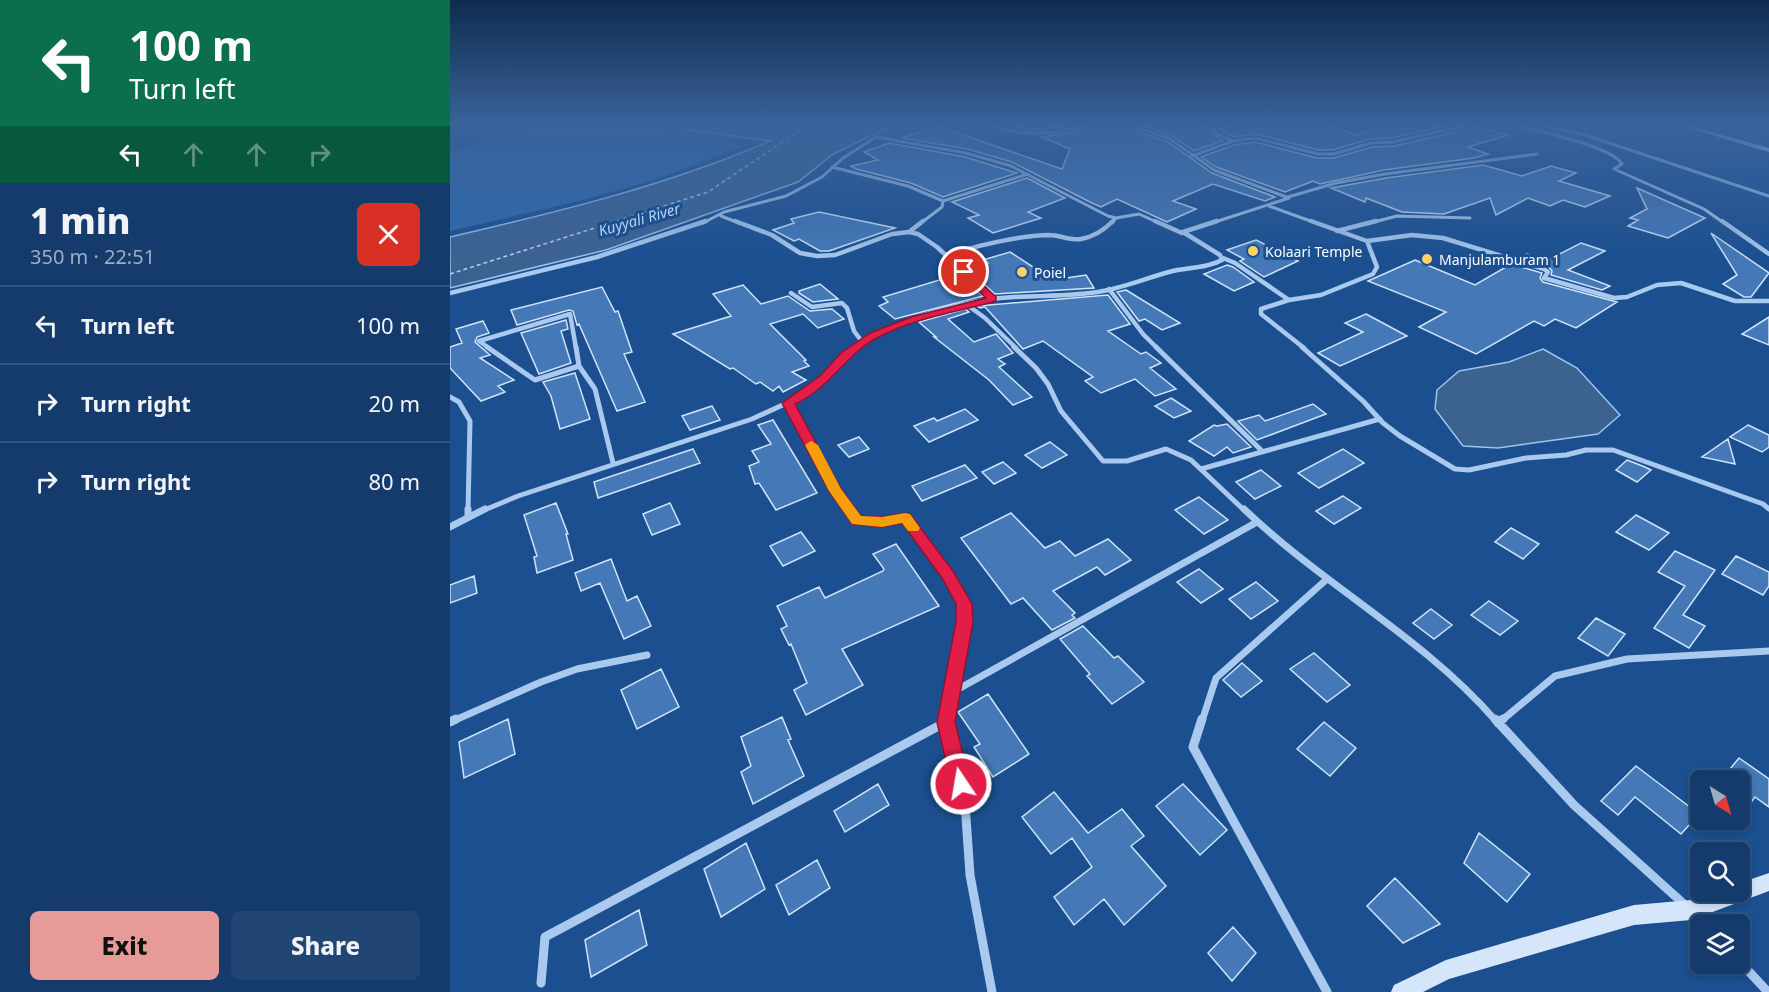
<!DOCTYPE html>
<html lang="en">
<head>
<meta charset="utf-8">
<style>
	body { margin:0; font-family:"Noto Sans",sans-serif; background:#214673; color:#f1f3f6; height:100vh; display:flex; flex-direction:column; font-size:22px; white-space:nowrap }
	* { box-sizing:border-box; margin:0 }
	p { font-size:20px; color:#9dadc1 }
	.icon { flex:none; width:33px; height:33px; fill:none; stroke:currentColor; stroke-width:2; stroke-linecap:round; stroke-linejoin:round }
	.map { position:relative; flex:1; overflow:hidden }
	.drawer { display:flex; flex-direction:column; background:#143b6b; width:450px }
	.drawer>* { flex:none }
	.hud { background:#0b6e4f; color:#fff; overflow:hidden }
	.needle { width:39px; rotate:143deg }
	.buttons { position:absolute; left:1240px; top:770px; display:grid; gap:12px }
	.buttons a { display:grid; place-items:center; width:60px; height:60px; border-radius:9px; background:#143b6b; box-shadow:0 3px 9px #0003,0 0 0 2px #33557e; font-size:30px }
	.pin { position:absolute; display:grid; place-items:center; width:51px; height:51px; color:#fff; margin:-26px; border:3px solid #fff; border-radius:50%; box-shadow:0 2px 6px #0007 }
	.me { position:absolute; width:66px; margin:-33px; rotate:348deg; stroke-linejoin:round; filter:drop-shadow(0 0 4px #0008) }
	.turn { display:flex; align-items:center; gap:21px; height:126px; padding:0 30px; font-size:27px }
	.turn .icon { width:78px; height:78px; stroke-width:2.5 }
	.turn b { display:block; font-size:42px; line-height:51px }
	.lanes { display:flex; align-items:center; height:57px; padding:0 30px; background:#0003; justify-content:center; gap:30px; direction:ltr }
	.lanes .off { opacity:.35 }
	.round { display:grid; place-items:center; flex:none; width:63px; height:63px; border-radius:9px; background:#214673 }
	.head { display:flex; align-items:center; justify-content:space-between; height:102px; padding:0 30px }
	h1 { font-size:36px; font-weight:800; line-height:45px }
	.action { display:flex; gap:12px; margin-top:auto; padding:12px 30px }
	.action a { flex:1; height:69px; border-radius:9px; background:#e69b98; color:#111; font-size:24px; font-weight:800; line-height:69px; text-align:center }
	.action a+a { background:#214673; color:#f1f3f6 }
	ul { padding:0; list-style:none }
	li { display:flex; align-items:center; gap:18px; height:78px; padding:0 30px; border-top:2px solid #33557e }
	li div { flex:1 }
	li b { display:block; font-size:22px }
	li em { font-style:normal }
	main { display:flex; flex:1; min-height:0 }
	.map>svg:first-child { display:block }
	.green { fill:#2e69ad }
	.water { fill:#3c6290; stroke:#9cc4f0; stroke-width:1.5 }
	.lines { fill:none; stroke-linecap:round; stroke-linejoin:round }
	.stream { stroke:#9cc4f0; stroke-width:3 }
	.ferry { stroke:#b5d3f5; stroke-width:1.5; stroke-dasharray:4 3; stroke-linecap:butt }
	.building { fill:#4478b7; stroke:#cfe3fa; stroke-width:1.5 }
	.minor-far4 { stroke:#a9c9ee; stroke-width:3 }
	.minor-far3 { stroke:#a9c9ee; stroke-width:4.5 }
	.minor-far2 { stroke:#a9c9ee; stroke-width:5 }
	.minor-far1 { stroke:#a9c9ee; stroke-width:7 }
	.minor { stroke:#a9c9ee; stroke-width:9 }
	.secondary { fill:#d6e6fa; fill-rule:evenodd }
	.route { fill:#e11d48; stroke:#92132f; stroke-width:1.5 }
	.slow { fill:#f59e0b }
	.poi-dot { fill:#ffd166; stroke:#1b4f8f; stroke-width:2 }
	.labels { text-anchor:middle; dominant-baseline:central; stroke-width:6; stroke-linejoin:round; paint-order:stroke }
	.far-poi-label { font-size:14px; fill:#fff; stroke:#1b4f8f; text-anchor:start }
	.far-water-label { font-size:15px; font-style:italic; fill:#b5d3f5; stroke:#1b4f8f }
</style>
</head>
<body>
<main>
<section class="drawer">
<div class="hud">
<div class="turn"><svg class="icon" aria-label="left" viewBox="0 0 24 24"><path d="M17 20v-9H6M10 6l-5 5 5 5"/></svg><div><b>100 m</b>Turn left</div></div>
<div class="lanes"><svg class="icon" aria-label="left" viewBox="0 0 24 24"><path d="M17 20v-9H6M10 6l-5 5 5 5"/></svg><svg class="icon off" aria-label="ahead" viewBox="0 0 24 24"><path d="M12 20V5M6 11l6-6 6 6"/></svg><svg class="icon off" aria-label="ahead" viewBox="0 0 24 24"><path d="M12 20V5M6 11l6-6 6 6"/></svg><svg class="icon off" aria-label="right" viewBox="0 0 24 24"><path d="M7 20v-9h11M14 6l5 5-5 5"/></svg></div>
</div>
<div class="head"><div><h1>1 min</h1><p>350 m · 22:51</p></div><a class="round" style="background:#d93025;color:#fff"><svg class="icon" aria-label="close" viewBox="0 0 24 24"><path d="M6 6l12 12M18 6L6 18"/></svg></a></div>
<ul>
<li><svg class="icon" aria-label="left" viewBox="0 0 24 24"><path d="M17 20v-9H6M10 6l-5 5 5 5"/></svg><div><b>Turn left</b></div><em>100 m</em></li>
<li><svg class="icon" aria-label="right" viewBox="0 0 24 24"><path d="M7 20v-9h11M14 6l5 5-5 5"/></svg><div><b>Turn right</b></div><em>20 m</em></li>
<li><svg class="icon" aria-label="right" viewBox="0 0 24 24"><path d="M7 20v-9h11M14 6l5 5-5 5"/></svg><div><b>Turn right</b></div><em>80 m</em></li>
</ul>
<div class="action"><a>Exit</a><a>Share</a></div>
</section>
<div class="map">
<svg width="1319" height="992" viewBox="0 0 1319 992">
	<rect width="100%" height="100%" fill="#1b4f8f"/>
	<path class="green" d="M92 125H218L209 128 294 146 198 182 124 202 0 231V152Z"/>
	<path class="water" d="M224 125H450L420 136 382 155 348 182 156 250 0 288V237C108 212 218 185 320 141L218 127Z
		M1093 349 1127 368 1170 415 1148 434 1048 448 1013 446 985 409 987 390 1009 371 1059 362Z"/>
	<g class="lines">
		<path class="stream" d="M1087 125 1135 135 1319 196"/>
		<path class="ferry" d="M0 274 258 192 358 125"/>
	</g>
	<path class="building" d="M564 125H622L589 129H573Z
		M642 125H677L680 129 718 142 762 173 825 197 815 201 763 184 723 201 746 209 717 222 667 199 651 207 642 203 562 162 517 149 452 138 487 126 612 169 620 149 591 137 626 132 639 128Z
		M692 125H748L759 129 773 141 744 151 722 136Z
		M785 125H878L906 135 938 125H1000L942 138 920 139 883 150H868L806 134 784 137 769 129Z
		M1021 125 1058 135 1018 147 1038 154 1024 158 934 170 870 184 863 181 835 192 766 167 751 157 784 145 805 142 867 158H884L922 147 944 146 1018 129Z
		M439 143 515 157 567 173 493 197 461 183 406 169 401 166 428 160 414 152Z
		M1033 165 1072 176 1101 166 1126 173 1109 181 1160 196 1135 207 1113 200 1100 206 1078 198 1046 215 1040 198 994 214 952 212 916 198 915 202 881 188 936 178Z
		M577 178 615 198 578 212 591 218 543 233 518 218 529 215 502 202Z
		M1187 188 1255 218 1218 238 1178 226 1188 220 1180 218 1197 209Z
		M369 212 445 228 379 251H370L349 239 344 241 323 230 344 223 341 219Z
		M1261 233 1319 273 1301 297H1294L1273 284 1287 275Z
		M806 240 848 261 814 277 790 261 794 259 777 250Z
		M1131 243 1155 251 1118 270 1160 286 1152 290 1101 275 1102 271 1097 265 1071 257 1077 254 1096 261Z
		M560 252 603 280 636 275 644 288 545 294 519 271 537 265 535 264 538 263 533 260Z
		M965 260 1025 285 1061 264 1092 273 1090 278 1093 282 1167 302 1126 328 1105 319 1094 326 1084 321 1026 354 969 327 996 312 918 281Z
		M777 265 783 267 804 282 784 291 754 274Z
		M509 274 533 296 445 319 429 306 438 302 433 297Z
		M370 284 388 299 363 302 349 293V291Z
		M293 285 311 304 338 296 360 311 382 309 394 319 368 328 353 314 320 324 356 360 354 361 359 366 342 372 356 380 333 392 329 386 323 391 310 382 306 384 283 368 280 369 223 334 281 316 263 294Z
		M152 287 165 312 168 311 182 352 174 354 195 402 167 411 129 324 127 325 123 311 119 310 67 325 61 310Z
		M676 290 730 323 712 330 695 319 689 321 667 292Z
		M658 295 680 324 658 331 691 354 696 352 711 363 700 368 726 389 705 396 685 379 651 393 635 381 643 377 593 341 573 349 535 307 530 308 527 306Z
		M515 309 519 312 498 319 524 342 546 334 563 353 548 359 555 364 549 367 582 397 563 405 539 380 484 337H486L469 322Z
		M916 314 957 336 890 366 868 353 913 332 895 323Z
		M1319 317V345L1292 334Z
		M116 320 118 329 111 331 121 363 89 374 71 333Z
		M33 321 39 333 27 337 25 342 40 355 30 358 64 380 48 386 55 392 31 401 0 368V347L12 343 6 329Z
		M125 373 140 419 110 429 101 396 93 382Z
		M721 398 741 411 724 418 705 406Z
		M863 404 876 414 807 440 788 421 809 415 815 421Z
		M262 406 270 420 240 430 232 416Z
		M515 409 528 420 479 442 464 426 484 418 487 421Z
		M323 420 367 493 326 510 309 483 305 484 299 466 309 462 302 451 321 444 308 425Z
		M777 424 801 447 783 453 777 447 764 456 739 441 764 425 767 426Z
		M1298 425 1319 435V447L1312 452 1280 437Z
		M409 437 419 449 399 457 388 445Z
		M1278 439 1285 464 1252 457Z
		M600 442 617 455 592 468 575 455Z
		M243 449 250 463 148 498 144 482Z
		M893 449 914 463 869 488 848 473Z
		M1177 460 1195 467 1201 470 1187 482 1166 470Z
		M553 462 566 473 544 484 532 472Z
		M515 465 527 478 472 501 462 486Z
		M811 470 831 486 805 499 786 482Z
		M893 496 911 508 884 524 866 511Z
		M749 497 778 520 754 534 725 510Z
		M106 503 118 534H116L123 560 87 573 84 557 87 556 74 515Z
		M220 503 230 524 202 535 193 514Z
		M561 513 595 548 610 541 625 556 658 539 681 560 655 575 647 567 603 591 625 613 622 615 625 618 602 630 573 598 561 604 511 538Z
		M1186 515 1219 533 1199 550 1166 532Z
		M1061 528 1089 544 1073 559 1045 542Z
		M351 532 365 551 333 566 320 546Z
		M446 544 489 606 392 649 413 685 356 715 344 690 357 683 341 644 339 645 331 629 337 626 327 606 369 587 375 598 433 571 434 569 423 554Z
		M1225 551 1265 570 1233 615 1255 626 1239 648 1204 628 1235 586 1208 572Z
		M1286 556 1319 572V586L1313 595 1272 574Z
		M161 559 177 601 187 596 201 626 174 639 150 583 131 591 125 573Z
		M749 569 773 589 751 603 727 582Z
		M24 576 27 593 0 603V585Z
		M806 582 828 601 801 619 779 599Z
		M1039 601 1068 621 1050 635 1021 615Z
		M981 609 1002 625 984 639 963 623Z
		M1146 618 1175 634 1158 656 1128 638Z
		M633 626 664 658 668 656 694 682 662 704 637 676 640 674 610 639Z
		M864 653 900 685 877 702 840 669Z
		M792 663 812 681 791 697 773 680Z
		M211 669 229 707 187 729 171 690Z
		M538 694 579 754 543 777 524 747 530 744 508 712Z
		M332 717 341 739 338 740 354 776 303 804 291 772 301 766 291 737Z
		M58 719 65 754 14 778 9 742Z
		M874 722 906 748 880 776 847 749Z
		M1289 758 1319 779V807L1305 797 1290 817V780H1271Z
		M1186 766 1249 814 1231 834 1185 797 1168 815 1151 801Z
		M428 784 439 805 395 832 384 811Z
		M733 784 777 830 750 855 706 806Z
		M604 792 638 833 672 809 694 836 681 846 716 886 674 925 654 899 624 925 604 897 642 867 622 838 601 854 572 817Z
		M1029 833 1080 874 1057 902 1014 863Z
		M296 843 315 889 271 917 254 869Z
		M367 860 380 888 339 915 326 885Z
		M945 878 990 924 953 943 917 906Z
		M189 910 197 945 141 977 135 940Z
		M783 927 806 953 782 981 758 953Z"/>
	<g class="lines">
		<path class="minor-far4" d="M541 125C574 138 604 134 638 125
			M681 125 720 139 764 170 839 198 762 223
			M760 125 768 134 783 141 805 138 868 154H884L921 143 943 142 1017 125
			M1063 125C1084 130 1162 146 1172 164L1164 169 1254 209 1274 223
			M742 156 783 141
			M382 167 458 186 493 201 492 207 471 223
			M838 197 886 183 935 174 1087 154
			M493 201 578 174
			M819 206 866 223
			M271 216 289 223
			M253 223 274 212 336 196 372 177 393 158 426 137 516 153 561 166 658 216 666 218 689 214 709 223
			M662 223 666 218
			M920 223 947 216 1020 218"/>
		<path class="minor-far3" d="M285 221 322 235 350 253 367 256 385 255 442 234 459 232 468 234 487 247 543 299
			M705 221 732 233
			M861 221 917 241 962 235 993 238 1094 269 1098 272 1094 278 1164 298 1177 297 1207 285 1231 283 1285 301H1319
			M1272 221 1319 254
			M887 231 926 221
			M459 232 473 221
			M495 255C529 246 564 236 599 235 610 235 621 241 631 239 643 237 655 229 663 221
			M773 258 785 263 839 300 811 309V314L854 348
			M659 289 693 334 707 348
			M0 293 147 257 256 221
			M341 293 362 307 392 303 397 308 404 331 413 343
			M839 300 871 295 923 274 927 267 917 241
			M516 304 535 318 566 348
			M39 348 29 341 120 314 126 348
			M406 348C442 322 498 305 543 299 579 294 617 298 653 291 675 287 697 278 719 272 736 267 756 269 772 260L770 255 733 232 767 221"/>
		<path class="minor-far2" d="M37 347 85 380 129 366
			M126 347 129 366
			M564 347 586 368 598 384 611 411 653 461H677L716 449 741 460 795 511
			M706 347 812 451
			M852 347 913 401 933 423 950 436 1005 469 1019 470 1076 458 1116 455 1136 450H1163L1313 504 1319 509
			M129 366 145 389 163 463
			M0 397 9 402 20 421 18 511
			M338 403 385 491 399 511
			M751 469 930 419
			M32 511 68 496 302 419 350 397 374 379 395 356 408 347"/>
		<path class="minor-far1" d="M398 509 407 521 432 522 455 517C468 535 511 586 514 606 518 631 501 693 496 721
			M794 509C873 585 973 637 1046 721
			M18 517V509
			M0 527 35 509
			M503 692 807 522
			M3 721 91 682 127 669 197 655
			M752 721 766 678 877 579
			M1051 721 1105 676 1177 659 1319 651"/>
		<path class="minor" d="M497 719 515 803 520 875 542 992
			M752 719 743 747 877 992
			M1045 719 1124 805 1235 905
			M0 722 6 719
			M1048 723 1053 719
			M1242 912 1254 924
			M1290 962 1318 992
			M91 983 95 937 496 722"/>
		<path class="secondary" d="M1228 125H1237L1319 148V152Z
			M1319 873V891L1241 920 1184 925 999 979 973 992H941L944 985 996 960 1184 905 1241 900 1268 891H1290V883Z"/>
	</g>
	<linearGradient id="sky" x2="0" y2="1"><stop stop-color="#0f2b4f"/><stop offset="0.47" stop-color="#39639b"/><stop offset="1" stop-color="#39639b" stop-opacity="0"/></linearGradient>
	<rect width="1319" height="264" fill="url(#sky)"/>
	<path class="route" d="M511 270H517L546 297V301C507 312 463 318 427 338 395 355 378 390 345 404L391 489 411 516 432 517 455 513 460 514 503 571 522 604 523 622 505 722 520 784 518 791 511 794 504 791 501 784 487 722 506 622V604L492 578 452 523 432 527 402 524 379 491 332 403 370 376 391 353 420 333 461 317 536 298 511 274Z"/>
	<path class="slow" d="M361 441 368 445 391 489 411 516 432 517 455 513 460 514 470 528 468 531H458L452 523 432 527 402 524 379 491 355 445Z"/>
	<g class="poi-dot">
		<circle cx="803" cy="251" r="6"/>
		<circle cx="977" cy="259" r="6"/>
		<circle cx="572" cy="272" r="6"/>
	</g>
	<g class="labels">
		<g class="far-poi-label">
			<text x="815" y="251">Kolaari Temple</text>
			<text x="989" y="259">Manjulamburam 1</text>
			<text x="584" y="272">Poiel</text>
		</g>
		<g class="far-water-label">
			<text transform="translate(189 219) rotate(-16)">Kuyyali River</text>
		</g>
	</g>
</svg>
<div class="buttons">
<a><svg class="needle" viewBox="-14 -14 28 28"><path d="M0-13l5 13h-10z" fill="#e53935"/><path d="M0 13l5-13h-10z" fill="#9dadc1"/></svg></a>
<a><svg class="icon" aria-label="search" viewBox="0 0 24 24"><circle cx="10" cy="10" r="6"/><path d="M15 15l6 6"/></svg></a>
<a><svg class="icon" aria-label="layers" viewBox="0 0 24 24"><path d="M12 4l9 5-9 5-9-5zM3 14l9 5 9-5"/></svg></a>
</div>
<div class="pin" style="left:514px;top:272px;background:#d93025"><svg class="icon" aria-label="arrive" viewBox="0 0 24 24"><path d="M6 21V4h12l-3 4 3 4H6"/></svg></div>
<svg class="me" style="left:511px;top:784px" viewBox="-20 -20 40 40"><circle r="17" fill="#e11d48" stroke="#fff" stroke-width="3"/><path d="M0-11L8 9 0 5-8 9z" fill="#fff"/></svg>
</div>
</main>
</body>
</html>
